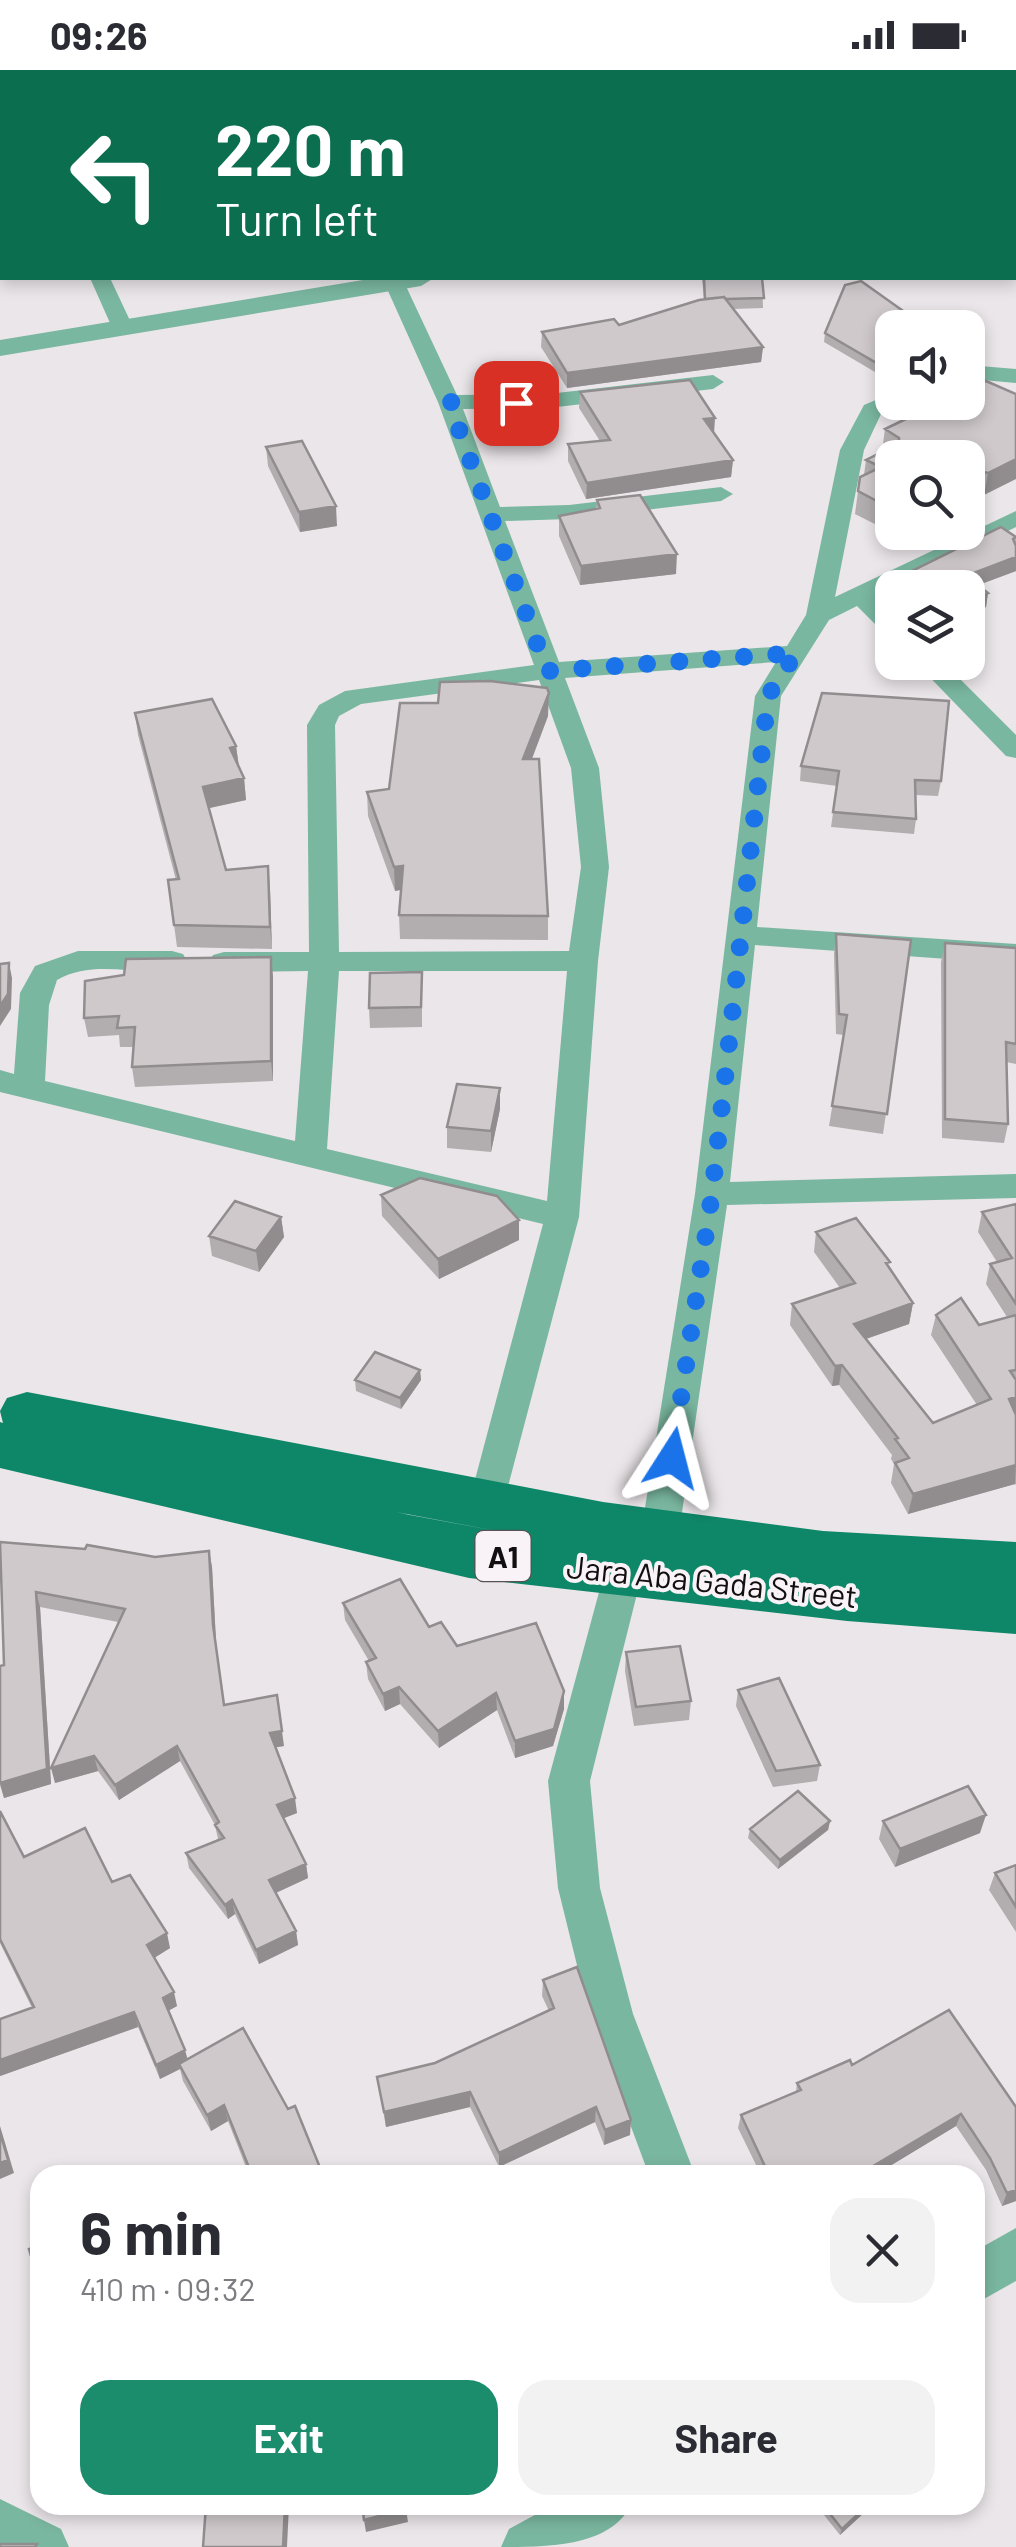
<!DOCTYPE html>
<html lang="en">
<head>
<meta charset="utf-8">
<style>
	body { margin:0; font-family:Barlow,sans-serif; background:#f2f2f3; color:#2b2b33; height:100vh; display:flex; flex-direction:column; font-size:38px; white-space:nowrap }
	* { box-sizing:border-box; margin:0 }
	p { font-size:32px; color:#7c7c81 }
	.icon { flex:none; width:55px; height:55px; fill:none; stroke:currentColor; stroke-width:2; stroke-linecap:round; stroke-linejoin:round }
	.map { position:relative; flex:1; overflow:hidden }
	.side { position:absolute; left:30px; top:2095px; width:955px; height:350px; display:flex; flex-direction:column; background:#fff; border-radius:30px; box-shadow:0 5px 15px #0003 }
	.side>* { flex:none }
	.banner { position:absolute; left:0px; top:0px; width:1018px; height:210px; box-shadow:0 5px 15px #0003; background:#0b6e4f; color:#fff; overflow:hidden }
	.tools { position:absolute; left:875px; top:240px; display:grid; gap:20px }
	.tools a { display:grid; place-items:center; width:110px; height:110px; border-radius:20px; background:#fff; box-shadow:0 5px 15px #0003; font-size:50px }
	.pin { position:absolute; display:grid; place-items:center; width:85px; height:85px; color:#fff; margin:-42px; border-radius:20px; box-shadow:0 5px 15px #0006 }
	.me { position:absolute; width:110px; margin:-55px; rotate:9deg; stroke-linejoin:round; filter:drop-shadow(0 0 8px #0008) }
	.turn { display:flex; align-items:center; gap:35px; height:210px; padding:0 50px; font-size:45px }
	.turn .icon { width:130px; height:130px; stroke-width:2.5 }
	.turn b { display:block; font-size:70px; line-height:85px }
	.round { display:grid; place-items:center; flex:none; width:105px; height:105px; border-radius:30px; background:#f2f2f3 }
	.head { display:flex; align-items:center; justify-content:space-between; height:170px; padding:0 50px }
	h1 { font-size:60px; font-weight:700; line-height:75px }
	.primary-button { display:flex; gap:20px; margin-top:auto; padding:20px 50px }
	.primary-button a { flex:1; height:115px; border-radius:30px; background:#1b8d6d; color:#fff; font-size:40px; font-weight:700; line-height:115px; text-align:center }
	.primary-button a+a { background:#f2f2f3; color:#2b2b33 }
	.status { display:flex; justify-content:space-between; align-items:center; height:70px; padding:0 50px; background:#fff; direction:ltr }
	.status svg { height:28px; fill:currentColor }
	.map>svg:first-child { display:block }
	.lines { fill:none; stroke-linecap:round; stroke-linejoin:round }
	.minor { fill:#7ab7a0; fill-rule:evenodd }
	.tertiary { fill:#7ab7a0; fill-rule:evenodd }
	.primary { fill:#0e8768; fill-rule:evenodd }
	.wall { fill:#b2adaf }
	.shaded-wall { fill:#918d8f }
	.building { fill:#cfc9cc; stroke:#918d8f; stroke-width:2.5 }
	.route { stroke:#1a73e8; stroke-width:18; stroke-dasharray:0 32.4 }
	.labels { text-anchor:middle; dominant-baseline:central; stroke-width:8; stroke-linejoin:round; paint-order:stroke }
	.shield { fill:#f9f3f7; stroke:#575355; stroke-width:2.5 }
	.shield-label { font-size:30px; font-weight:bold; fill:#110f10 }
	.street-label { font-size:32px; fill:#110f10; stroke:#f9f3f7 }
</style>
</head>
<body>
<div class="status"><b>09:26</b><svg viewBox="0 0 49 12"><path d="M0 12V9h3v3zM5 12V6h3v6zM10 12V3h3v9zM15 12V0h3v12zM26 1h20v11H26zM47 4h2v5h-2z"/></svg></div>
<div class="map">
<svg width="1016" height="2477" viewBox="0 0 1016 2477">
	<rect width="100%" height="100%" fill="#ebe6e9"/>
	<g class="lines">
		<path class="minor" d="M0 0H15L16 2H2V6Z
			M90 208H110L133 257 130 262H114Z
			M387 208H401L404 212 457 325 548 324 713 305 724 312 713 319 548 338 463 339 500 437 569 435 721 417 733 424 721 431 569 449 505 451 559 592 787 576 806 545 840 380 864 335 892 323V332H902L881 344 864 380 835 527 1016 441V457L877 526 892 543V565L883 562 857 536 829 550 781 626 757 857 1016 874V894L755 875 730 1112 1016 1104V1128L727 1135 679 1463 673 1474 660 1478 647 1474 641 1463 695 1124 755 626 776 592 565 608 599 698 609 797 598 891 579 1147 500 1447 487 1451 474 1447 468 1436 543 1154 0 1022V1000L14 1004 20 923 35 896 78 881H172L183 884 187 891 183 898C141 909 97 887 57 910L49 935 45 1011 295 1071 308 901 224 902 213 899 209 892 213 885 224 882H309L307 655 319 635 345 621 534 595 438 332 384 212ZM539 610 571 698 581 797 569 881 339 882 335 655 339 646 361 634ZM339 901H567L547 1131 327 1079Z
			M980 296 1016 299V313L982 310 968 314V300Z
			M915 592H943L1016 665V688L1006 686Z
			M624 1484 638 1489 643 1500 590 1711 600 1818 633 1944 695 2105H649L589 1944 558 1818 548 1711 605 1500 610 1489Z
			M1016 2158V2211L975 2234V2181Z
			M0 2429 61 2459 69 2477H0Z
			M553 2435H631C610 2477 547 2477 501 2477L509 2459Z"/>
		<path class="tertiary" d="M1015 101H1016V117H1015Z
			M375 208H434L421 216 0 286V270Z"/>
		<path class="primary" d="M27 1322 603 1432 823 1461 1016 1472V1564L847 1551 469 1508 0 1398V1352L3 1353 0 1341 7 1328ZM396 1442 410 1445 502 1462Z"/>
	</g>
	<path class="wall" d="M702 208H762L763 238 733 239 763 277 761 292 567 318 541 277 542 262 619 255 704 229Z
		M913 248 912 257 892 258V312L824 272 825 263Z
		M985 311 1016 324 984 425 979 424 978 448 974 450 973 455 892 388V462H958L924 479 855 444 858 421 864 405 866 390 885 383 882 381 885 359 933 336 927 332H968Z
		M580 322 714 364 733 390 731 407 586 429 568 391V374L600 371 579 338Z
		M266 377 337 456 300 462 268 396Z
		M597 430 676 504 580 515 559 466V446L596 439Z
		M1016 467V501L978 515 988 523 986 537 968 544V518H895L896 509Z
		M135 643 236 676 239 696 244 708 246 730 209 738 226 800 268 796 272 879 177 877 168 810H176L138 665Z
		M548 646 532 689 548 846V870L400 869 399 845 401 820 395 821 368 746 367 722 389 719Z
		M801 696 941 711 938 726 915 725 916 749 914 764 831 757 837 716 800 711Z
		M836 864 911 870 883 1064 829 1056 844 965 836 964 834 884Z
		M945 873 1016 878V994L1006 992 1008 1054 1004 1073 942 1068 941 892Z
		M422 902V957L370 958 369 938Z
		M273 906V1011L135 1017 132 997 134 977H120L119 965 88 967 84 948Z
		M500 1039 491 1082 447 1078V1057Z
		M381 1125 519 1150V1170L439 1209 382 1146Z
		M1016 1134V1415L1015 1414 908 1444 891 1413 894 1394 891 1389 892 1385 839 1315 832 1316 790 1255 792 1234 840 1218 814 1182 816 1162 889 1197 913 1233 909 1254 866 1269 933 1353 977 1335 931 1265 936 1245 979 1255 1007 1247 986 1214 990 1194 997 1192 978 1162 982 1142Z
		M281 1147 284 1167 259 1202 212 1186 209 1166Z
		M420 1300 421 1310 401 1339 356 1321 355 1310Z
		M0 1472 155 1487 209 1481 212 1497 216 1571 224 1635 284 1676 275 1677 297 1743 284 1748 306 1794 308 1808 276 1823 296 1861 298 1875 259 1894 235 1844 228 1849 189 1798 186 1783 218 1769 215 1755 180 1691 119 1730 98 1701 55 1713 118 1552 40 1537 51 1714 4 1728 0 1715V1596L4 1595Z
		M343 1533 429 1557 457 1576 564 1639 553 1676 515 1688 497 1640 439 1678 400 1634 385 1641 368 1609 366 1592 369 1591 345 1550Z
		M626 1582 691 1631 689 1650 634 1656 625 1601Z
		M738 1620 820 1695 817 1711 773 1717 736 1636Z
		M0 1741 24 1787 112 1812 170 1878 154 1888 177 1936 168 1941 187 1990 323 2105H249L228 2051 211 2061 183 2011 180 1999 160 2009 138 1957 0 2006V1949L32 1938 0 1873Z
		M830 1751 828 1760 778 1799 748 1768 750 1759Z
		M883 1751 980 1763 895 1797 879 1769Z
		M1016 1795V1862L989 1820 995 1803Z
		M543 1910 630 2065 604 2075 595 2052 499 2097 470 2037 386 2057 377 2007 435 1993 549 1941 542 1926Z
		M949 1940 1016 2131 1002 2136 986 2100 956 2056 875 2105H761L738 2058 741 2045 796 2022 797 2013 852 1995Z
		M816 2435H869L867 2440 840 2465Z"/>
	<path class="shaded-wall" d="M913 248 912 257 902 251Z
		M763 277 761 292 567 318V303Z
		M715 348 714 364 704 349Z
		M1016 389V409L984 425 988 403Z
		M733 390 731 407 586 429 587 413Z
		M982 425 978 448 974 450 973 455 968 458V437L973 430Z
		M336 436 337 456 300 462 299 442Z
		M927 462H958L924 479Z
		M677 484 676 504 580 515 581 496Z
		M1016 487V501L968 519 966 506Z
		M988 523 986 537 968 544V530Z
		M549 623 548 646 523 712V689Z
		M236 676 239 698 230 678Z
		M244 708 246 730 205 739 203 717Z
		M268 796 270 819 272 879 270 857Z
		M403 796 404 819 395 821 394 797Z
		M271 887 273 906V1011L271 991Z
		M9 893 12 908 11 939 0 956V936Z
		M500 1018V1039L491 1082V1061Z
		M281 1147 284 1167 259 1202 256 1181Z
		M519 1150V1170L439 1209 438 1189Z
		M913 1233 909 1254 851 1274 854 1254Z
		M842 1295 839 1315 832 1316 835 1296Z
		M420 1300 421 1310 401 1339 400 1328Z
		M1016 1327V1345L1009 1329Z
		M1016 1395 1015 1414 908 1444 913 1424Z
		M209 1481 212 1497 216 1571 213 1555Z
		M36 1522 40 1537 51 1714 4 1728 0 1713Z
		M399 1617 400 1634 385 1641 383 1624Z
		M564 1621V1639L553 1676 515 1688V1671Z
		M496 1623 497 1640 439 1678 438 1661Z
		M282 1661 284 1676 272 1678 270 1663Z
		M177 1676 180 1691 119 1730 115 1715Z
		M94 1686 98 1701 55 1713 51 1698Z
		M295 1728 297 1743 279 1750 277 1735Z
		M986 1745 980 1763 895 1797 900 1779Z
		M830 1751 828 1760 778 1799 780 1790Z
		M306 1794 308 1808 271 1825 269 1810Z
		M232 1830 235 1844 228 1849 225 1835Z
		M296 1861 298 1875 259 1894 256 1880Z
		M167 1863 170 1878 151 1890 147 1875Z
		M174 1922 177 1936 166 1942 163 1928Z
		M134 1942 138 1957 0 2006V1990Z
		M185 1980 189 1994H179L180 1999 160 2009 156 1995Z
		M470 2022V2037L386 2057 384 2042Z
		M224 2035 228 2051 211 2061 207 2045Z
		M596 2037 595 2052 499 2097V2083Z
		M961 2044 956 2056 875 2105H858Z
		M631 2050 630 2065 604 2075 605 2060Z
		M0 2056 14 2103 0 2109Z
		M1016 2120V2131L1002 2136 1007 2123Z
		M285 2435H289L287 2477H283Z
		M869 2435 867 2440 840 2465 842 2459Z
		M406 2439 408 2452 366 2462 364 2450Z"/>
	<path class="building" d="M704 208H762L764 228 726 229 724 227 705 229Z
		M861 211 913 248 902 251 911 258H892V302L825 263 845 215Z
		M724 227 763 277 567 303 542 262 614 249 619 255 699 230Z
		M977 306 985 311 968 320V307Z
		M690 310 715 348 704 349 733 390 587 413 568 374 610 370 580 322Z
		M986 311 1016 324V389L988 403 969 398 968 417 982 425 973 430 977 433 968 437V388H892V439L858 421 860 407 881 397 866 390 882 382 894 386 899 383V368L885 359 941 332H968V320Z
		M302 371 336 436 299 442 266 377Z
		M640 425 677 484 581 496 559 446 600 438 597 430Z
		M1001 457 1016 467 1013 469 1016 476V487L966 506 988 523 968 530V518H909L896 509Z
		M490 611 547 618 549 623 523 689H539L548 846 399 845 403 796 394 797 367 722 389 719 400 633H438L440 612Z
		M822 623 949 631 941 711 915 710 916 749 833 742 839 701 801 696Z
		M212 629 236 676 230 678 244 708 203 717 226 800 268 796 270 857 174 855 168 810 179 809 135 643Z
		M836 864 911 870 887 1044 832 1036 847 945 839 944Z
		M945 873 1016 878V974L1006 972 1008 1054 945 1049Z
		M271 887V991L132 997 135 957 117 958 119 946 84 948 85 911 124 905 126 889Z
		M9 893 8 924 0 936V894Z
		M422 902 421 937 369 938 370 903Z
		M457 1014 500 1018 491 1061 447 1057Z
		M420 1108 497 1126 519 1150 438 1189 381 1125Z
		M235 1131 281 1147 256 1181 209 1166Z
		M1016 1134V1234L990 1194 1012 1188 982 1142Z
		M856 1148 890 1192 886 1193 913 1233 854 1254 933 1353 991 1329 936 1245 961 1228 979 1255 1016 1245V1300L1010 1301 1016 1310V1327L1009 1329 1016 1345V1395L913 1424 895 1393 909 1388 895 1369 898 1368 842 1295 835 1296 792 1234 855 1213 816 1162Z
		M375 1282 420 1300 400 1328 355 1310Z
		M0 1472 85 1479 87 1475 155 1487 209 1481 213 1555 224 1635 277 1625 282 1661 270 1663 295 1728 277 1735 306 1794 269 1810 296 1861 256 1880 232 1830 225 1835 186 1783 224 1768 215 1755 219 1752 177 1676 115 1715 94 1686 51 1698 125 1539 36 1522 47 1699 0 1713V1596L4 1595Z
		M400 1509 429 1557 441 1552 457 1576 536 1553 564 1621 554 1659 515 1671 496 1623 438 1661 399 1617 383 1624 366 1592 376 1588 343 1533Z
		M680 1576 691 1631 636 1637 626 1582Z
		M779 1608 820 1695 776 1701 738 1620Z
		M968 1716 986 1745 900 1779 883 1751Z
		M798 1721 830 1751 780 1790 750 1759Z
		M0 1741 24 1787 85 1758 112 1812 130 1805 167 1863 147 1875 174 1922 163 1928 185 1980 156 1995 134 1942 0 1990V1949L34 1937 0 1869Z
		M1016 1795V1837L995 1803Z
		M577 1897 631 2050 605 2060 596 2037 499 2083 470 2022 384 2042 377 2007 435 1993 554 1938 543 1910Z
		M949 1940 1016 2037V2120L1007 2123 990 2088 961 2044 858 2105H769L741 2045 801 2020 797 2013 850 1990 852 1995Z
		M243 1958 288 2039 295 2036 323 2105H252L224 2035 207 2045 179 1994Z
		M0 2062 8 2090 0 2093Z
		M40 2175V2217L29 2179Z
		M206 2435H285L283 2477H203Z
		M362 2435H405L406 2439 364 2450Z
		M823 2435H868L842 2459Z
		M0 2474H37L35 2477H0Z"/>
	<g class="lines">
		<path class="route" d="M516 333 449 332 547 601 796 583 768 626 712 1124 672 1388"/>
	</g>
	<g class="labels">
		<rect class="shield" x="475.5" y="1461" width="55" height="50" rx="8"/>
		<g class="shield-label">
			<text x="503" y="1486">A1</text>
		</g>
		<g class="street-label">
			<text transform="translate(712 1510) rotate(6)">Jara Aba Gada Street</text>
		</g>
	</g>
</svg>
<div class="tools">
<a><svg class="icon" aria-label="sound" viewBox="0 0 24 24"><path d="M4 9h4l5-4v14l-5-4H4zM17 9q2 3 0 6"/></svg></a>
<a><svg class="icon" aria-label="search" viewBox="0 0 24 24"><circle cx="10" cy="10" r="6"/><path d="M15 15l6 6"/></svg></a>
<a><svg class="icon" aria-label="layers" viewBox="0 0 24 24"><path d="M12 4l9 5-9 5-9-5zM3 14l9 5 9-5"/></svg></a>
</div>
<div class="pin" style="left:516px;top:333px;background:#d93025"><svg class="icon" aria-label="arrive" viewBox="0 0 24 24"><path d="M6 21V4h12l-3 4 3 4H6"/></svg></div>
<svg class="me" style="left:672px;top:1388px" viewBox="-20 -20 40 40"><path d="M0-17L14 15 0 8-14 15z" fill="#1a73e8" stroke="#fff" stroke-width="4"/></svg>
<div class="banner">
<div class="turn"><svg class="icon" aria-label="left" viewBox="0 0 24 24"><path d="M17 20v-9H6M10 6l-5 5 5 5"/></svg><div><b>220 m</b>Turn left</div></div>
</div>
<section class="side">
<div class="head"><div><h1>6 min</h1><p>410 m · 09:32</p></div><a class="round"><svg class="icon" aria-label="close" viewBox="0 0 24 24"><path d="M6 6l12 12M18 6L6 18"/></svg></a></div>
<div class="primary-button"><a>Exit</a><a>Share</a></div>
</section>
</div>
</body>
</html>
